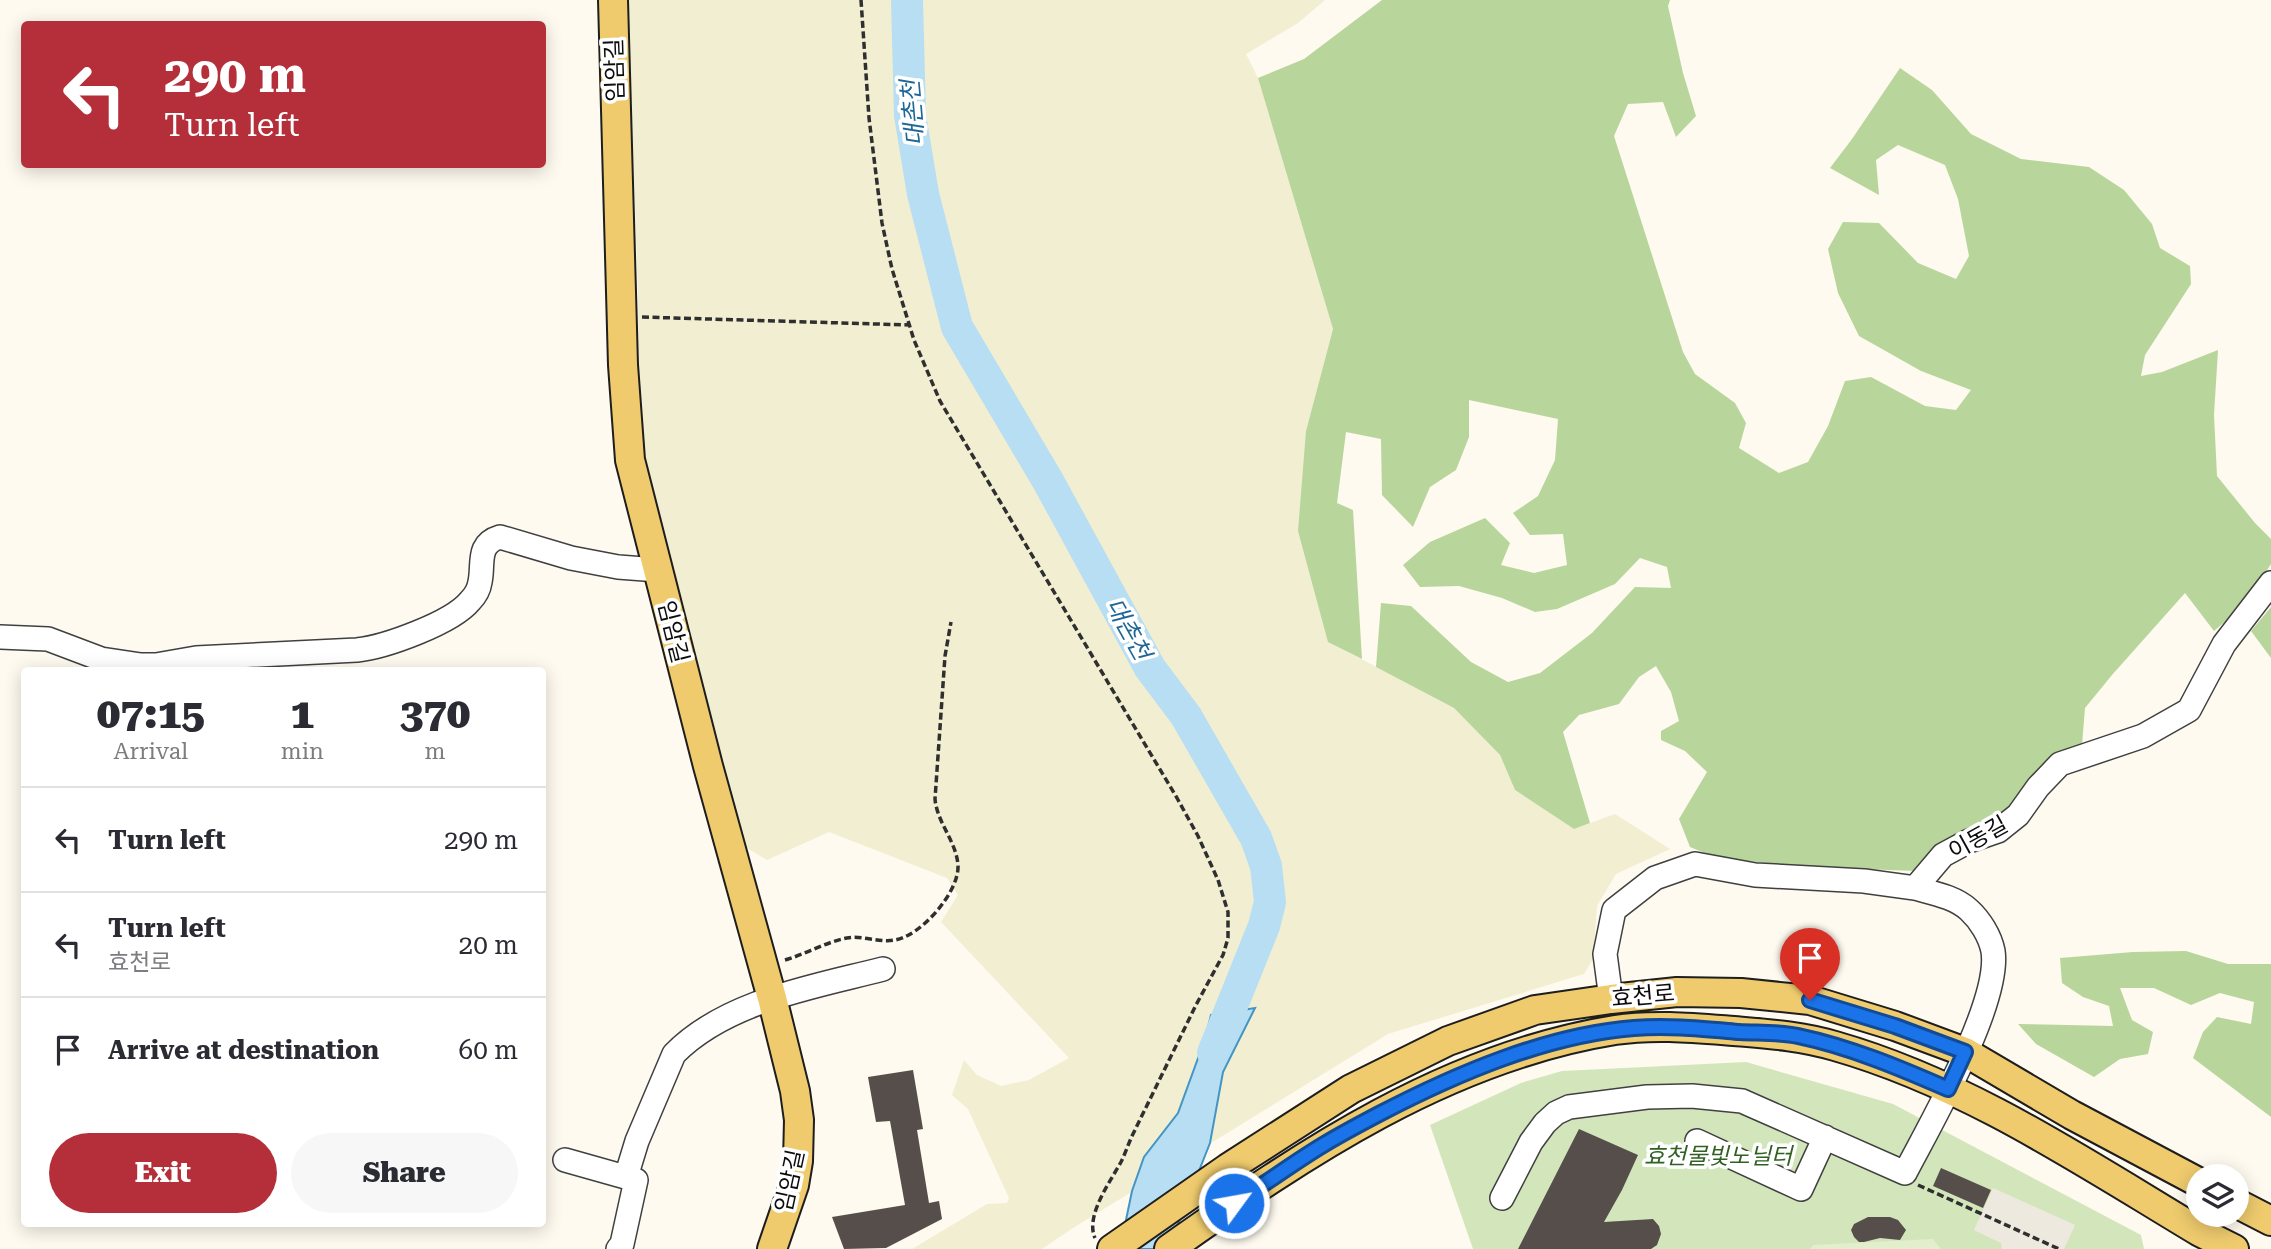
<!DOCTYPE html>
<html lang="en">
<head>
<meta charset="utf-8">
<style>
	body { margin:0; font-family:"Roboto Serif","Noto Sans KR",serif; background:#f7f7f7; color:#2b2b33; height:100vh; display:flex; flex-direction:column; font-size:26px; white-space:nowrap }
	* { box-sizing:border-box; margin:0 }
	p { font-size:23px; color:#7c7c81 }
	.icon { flex:none; width:38px; height:38px; fill:none; stroke:currentColor; stroke-width:2; stroke-linecap:round; stroke-linejoin:round }
	.map { position:relative; flex:1; overflow:hidden }
	.details { position:absolute; left:21px; top:667px; width:525px; height:560px; display:flex; flex-direction:column; background:#fff; border-radius:7px; box-shadow:0 4px 18px #0003 }
	.details>* { flex:none }
	.guide { position:absolute; left:21px; top:21px; width:525px; height:147px; border-radius:7px; box-shadow:0 4px 18px #0003; background:#b42f3a; color:#fff; overflow:hidden }
	.fabs { position:absolute; left:2186px; top:1164px; display:grid; gap:14px }
	.fabs a { display:grid; place-items:center; width:63px; height:63px; border-radius:50%; background:#fff; box-shadow:0 4px 18px #0003; font-size:35px }
	.pin { position:absolute; display:grid; place-items:center; width:60px; height:60px; color:#fff; margin:-72px -30px; border-radius:50% 50% 50% 0; rotate:-45deg; box-shadow:0 0 7px #0007 }
	.pin .icon { rotate:45deg }
	.me { position:absolute; width:77px; margin:-38px; rotate:58deg; stroke-linejoin:round; filter:drop-shadow(0 0 5px #0008) }
	.turn { display:flex; align-items:center; gap:24px; height:147px; padding:0 28px; font-size:32px }
	.turn .icon { width:91px; height:91px; stroke-width:2.5 }
	.turn b { display:block; font-size:49px; line-height:60px }
	.eta { display:flex; justify-content:space-evenly; align-items:center; height:119px; text-align:center }
	.eta b { font-size:42px; font-weight:800; line-height:49px }
	.primary-button { display:flex; gap:14px; margin-top:auto; padding:14px 28px }
	.primary-button a { flex:1; height:80px; border-radius:42px; background:#b42f3a; color:#fff; font-size:28px; font-weight:800; line-height:80px; text-align:center }
	.primary-button a+a { background:#f7f7f7; color:#2b2b33 }
	ul { padding:0; list-style:none }
	li { display:flex; align-items:center; gap:21px; height:105px; padding:0 28px; border-top:2px solid #e1e1e2 }
	li div { flex:1 }
	li b { display:block; font-size:26px }
	li em { font-style:normal }
	.map>svg:first-child { display:block }
	.farmland { fill:#f2eed1 }
	.green { fill:#d3e6bb }
	.forest { fill:#b8d69b }
	.pitch { fill:#e3eecc }
	.plaza { fill:#eee9de }
	.water { fill:#b7def2; stroke:#4395c4; stroke-width:2 }
	.lines { fill:none; stroke-linecap:round; stroke-linejoin:round }
	.river { stroke:#b7def2; stroke-width:32 }
	.building { fill:#554e4a }
	.minor-casing { stroke:#404040; stroke-width:26 }
	.major-casing { stroke:#1e1e1e; stroke-width:32 }
	.path { stroke:#2f2f2f; stroke-width:3.5; stroke-dasharray:7 3.5; stroke-linecap:butt }
	.minor { stroke:#fff; stroke-width:23 }
	.major { stroke:#efcb6e; stroke-width:28 }
	.route-casing { stroke:#114b97; stroke-width:18 }
	.route { stroke:#1a73e8; stroke-width:12 }
	.labels { text-anchor:middle; dominant-baseline:central; stroke-width:7; stroke-linejoin:round; paint-order:stroke }
	.street-label { font-size:23px; fill:#0d0d0d; stroke:#fff }
	.park-label { font-size:23px; font-style:italic; fill:#316122; stroke:#fff }
	.water-label { font-size:24px; font-style:italic; fill:#1f6797; stroke:#fff }
</style>
</head>
<body>
<div class="map">
<svg width="2271" height="1249" viewBox="0 0 2271 1249">
	<rect width="100%" height="100%" fill="#fefaef"/>
	<path class="farmland" d="M628 0H1325L1298 23 1246 54 1258 78 1333 329 1306 431 1329 642 1454 708 1500 755 1515 790 1574 829 1615 814 1670 849 1616 874 1597 906 1593 959 1584 974 1388 1034 1073 1228 1042 1249H912L987 1204 1007 1203 1009 1198 968 1109 952 1095 964 1060 977 1075 1001 1086 1029 1080 1069 1058 941 922 958 895 947 878 829 832 767 860 745 847 723 770 639 443 638 295Z"/>
	<path class="green" d="M1746 1062 1893 1104 2141 1235 2144 1249H1473L1430 1125 1521 1083 1562 1071Z"/>
	<path class="forest" d="M1382 0H1670L1668 6 1683 73 1696 116 1676 137 1663 102 1628 104 1614 136 1683 352 1695 374 1735 403 1746 423 1739 448 1779 473 1808 462 1828 426 1845 381 1871 377 1925 406 1956 410 1971 390 1921 371 1859 336 1838 293 1828 249 1843 222 1879 223 1918 263 1956 279 1969 256 1958 199 1945 165 1898 145 1876 160 1879 195 1830 168 1852 139 1900 68 1932 90 1971 134 2021 159 2089 167 2124 190 2152 224 2160 248 2190 266 2191 284 2145 355 2141 376 2162 372 2218 350 2214 415 2217 476 2255 523 2271 539V564L2243 606 2214 631 2185 593 2112 675 2085 708 2082 745 1995 819 1963 834 1916 871 1809 867 1717 858 1690 847 1679 819 1707 772 1685 751 1661 740V731L1679 721 1671 692 1656 666 1639 677 1619 704 1579 715 1563 732 1590 823 1574 829 1515 790 1500 755 1454 708 1376 667 1381 603 1411 606 1471 662 1508 682 1540 673 1592 633 1635 587 1671 588 1667 567 1640 558 1615 584 1557 609 1535 612 1502 598 1459 586 1420 587 1403 565 1430 542 1485 518 1510 543 1501 565 1534 573 1567 565 1563 534 1530 535 1513 513 1538 496 1555 460 1558 419 1469 400V437L1456 470 1430 487 1413 527 1382 495 1381 439 1346 432 1337 503 1353 510 1362 659 1328 642 1298 531 1306 431 1333 329 1258 78 1304 59Z
		M2271 607V658L2251 631Z
		M2186 951 2228 964H2271V1117L2193 1058 2203 1032 2217 1017 2251 1024 2254 1002 2220 993 2191 1005 2154 988H2120L2132 1020 2153 1032 2148 1054 2120 1059 2094 1077 2036 1044 2018 1024 2113 1026 2109 1006 2083 997 2062 983 2060 958 2133 952Z"/>
	<path class="pitch" d="M1933 1239 1941 1249H1810L1813 1245Z"/>
	<path class="plaza" d="M1993 1188 2075 1225 2064 1249H2002L2001 1243 1974 1230Z"/>
	<path class="water" d="M1255 1008 1223 1072 1210 1143 1168 1249H1120L1132 1191 1144 1157 1178 1113 1205 1039 1211 1015Z"/>
	<g class="lines">
		<path class="river" d="M907 0 910 115 923 194 957 327 1048 481 1150 668 1186 716 1256 838 1266 866 1270 902 1264 926 1213 1053"/>
	</g>
	<path class="building" d="M913 1070 923 1129 917 1130 929 1203 939 1201 942 1219 886 1248 844 1249 832 1217 905 1205 890 1121 876 1122 868 1077Z
		M1579 1129 1638 1155 1622 1190 1604 1222 1653 1219 1659 1226 1661 1234 1657 1245 1651 1249H1518Z
		M1941 1168 1991 1190 1983 1208 1933 1186Z
		M1868 1217H1890L1898 1220 1906 1230 1900 1240 1880 1238 1864 1242H1859L1854 1237 1851 1230 1854 1224Z"/>
	<g class="lines">
		<g class="minor-casing">
			<path id="minor" d="M0 637 48 639 101 659 141 665H156L196 658 357 650C385 647 452 623 470 601 475 596 479 589 480 582 484 564 476 544 500 537L571 558 618 567 658 570
				M1611 999 1605 954 1614 910 1655 878 1695 864 1755 875 1864 881 1915 888 1943 855 1969 841 1998 831 2018 815 2038 787 2060 764 2143 736 2189 710 2224 644 2271 583
				M1697 1141 1801 1189 1825 1137
				M565 1160 636 1180 622 1244 618 1249
				M626 1177 637 1141 674 1054C726 1001 813 987 883 969
				M1502 1198 1531 1142 1545 1123 1556 1113 1569 1107 1647 1097 1692 1096 1742 1101 1905 1173C1930 1125 2001 1002 1993 951 1990 936 1980 920 1969 910 1955 897 1933 893 1915 888"/>
		</g>
		<g class="major-casing">
			<path id="major" d="M613 0 623 365 630 460 708 766 772 998 795 1091 799 1120 798 1161 794 1185 772 1249
				M2236 1203 2271 1221
				M1112 1249 1228 1168 1351 1089 1448 1041 1535 1010 1611 999 1677 992 1741 993 1810 1000 1895 1026 1965 1052 2072 1115 2198 1182
				M1169 1249C1305 1153 1447 1057 1615 1030 1654 1024 1695 1028 1734 1031 1770 1034 1801 1036 1835 1046 1968 1084 2083 1162 2200 1232L2234 1249"/>
		</g>
		<path class="path" d="M861 0 869 118 882 223 892 269 914 340 940 401 1177 798 1198 836 1218 880 1228 912V938L1223 955 1196 1005 1132 1136C1128 1145 1125 1154 1121 1162 1110 1182 1085 1216 1095 1238
			M642 317 910 325
			M785 960C806 954 826 942 847 938 862 935 879 943 895 940 921 936 959 892 958 866 957 842 937 823 935 799L945 656 951 622
			M1918 1185 2059 1249"/>
		<use href="#minor" class="minor"/>
		<use href="#major" class="major"/>
	</g>
	<g class="lines">
		<g class="route-casing">
			<path id="route" d="M1234 1203C1264 1185 1293 1163 1323 1145 1341 1134 1360 1124 1379 1114 1456 1074 1546 1035 1634 1028 1669 1025 1705 1029 1740 1032 1759 1033 1780 1032 1798 1036 1850 1047 1900 1068 1948 1089L1965 1052 1895 1026 1810 1000"/>
		</g>
		<use href="#route" class="route"/>
	</g>
	<g class="labels">
		<g class="street-label">
			<text transform="translate(615 70) rotate(-92)">임암길</text>
			<text transform="translate(673 632) rotate(76)">임암길</text>
			<text transform="translate(1978 838) rotate(-29)">이동길</text>
			<text transform="translate(1643 996) rotate(-5)">효천로</text>
			<text transform="translate(790 1181) rotate(-78)">임암길</text>
		</g>
		<g class="park-label">
			<text x="1718" y="1156">효천물빛노닐터</text>
		</g>
		<g class="water-label">
			<text transform="translate(913 113) rotate(-95)">대촌천</text>
			<text transform="translate(1128 629) rotate(61)">대촌천</text>
		</g>
	</g>
</svg>
<div class="fabs">
<a><svg class="icon" aria-label="layers" viewBox="0 0 24 24"><path d="M12 4l9 5-9 5-9-5zM3 14l9 5 9-5"/></svg></a>
</div>
<div class="pin" style="left:1810px;top:1000px;background:#d93025"><svg class="icon" aria-label="arrive" viewBox="0 0 24 24"><path d="M6 21V4h12l-3 4 3 4H6"/></svg></div>
<svg class="me" style="left:1234px;top:1203px" viewBox="-20 -20 40 40"><circle r="17" fill="#1a73e8" stroke="#fff" stroke-width="3"/><path d="M0-11L8 9 0 5-8 9z" fill="#fff"/></svg>
<div class="guide">
<div class="turn"><svg class="icon" aria-label="left" viewBox="0 0 24 24"><path d="M17 20v-9H6M10 6l-5 5 5 5"/></svg><div><b>290 m</b>Turn left</div></div>
</div>
<section class="details">
<div class="eta">
<div><b>07:15</b><p>Arrival</p></div>
<div><b>1</b><p>min</p></div>
<div><b>370</b><p>m</p></div>
</div>
<ul>
<li><svg class="icon" aria-label="left" viewBox="0 0 24 24"><path d="M17 20v-9H6M10 6l-5 5 5 5"/></svg><div><b>Turn left</b></div><em>290 m</em></li>
<li><svg class="icon" aria-label="left" viewBox="0 0 24 24"><path d="M17 20v-9H6M10 6l-5 5 5 5"/></svg><div><b>Turn left</b><p>효천로</p></div><em>20 m</em></li>
<li><svg class="icon" aria-label="arrive" viewBox="0 0 24 24"><path d="M6 21V4h12l-3 4 3 4H6"/></svg><div><b>Arrive at destination</b></div><em>60 m</em></li>
</ul>
<div class="primary-button"><a>Exit</a><a>Share</a></div>
</section>
</div>
</body>
</html>
